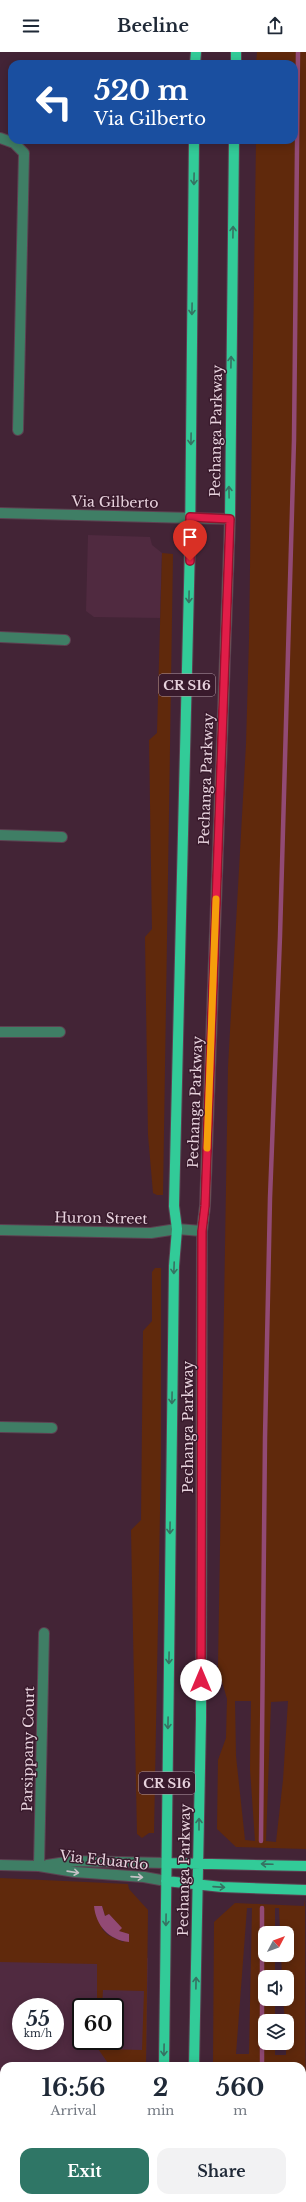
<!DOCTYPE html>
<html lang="en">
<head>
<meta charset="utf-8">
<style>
	body { margin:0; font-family:"Libre Baskerville",serif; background:#f2f2f3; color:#1f2937; height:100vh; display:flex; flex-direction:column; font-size:15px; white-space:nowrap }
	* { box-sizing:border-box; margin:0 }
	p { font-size:13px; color:#747a83 }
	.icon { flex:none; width:22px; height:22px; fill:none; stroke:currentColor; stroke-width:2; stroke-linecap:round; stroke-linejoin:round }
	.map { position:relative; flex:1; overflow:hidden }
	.panel { position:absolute; left:0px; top:2010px; width:306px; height:140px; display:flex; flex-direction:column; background:#fff; border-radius:12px 12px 0 0; box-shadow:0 2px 10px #0003 }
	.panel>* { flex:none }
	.hud { position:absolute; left:8px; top:8px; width:290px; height:84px; border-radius:12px; box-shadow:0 2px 10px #0003; background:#1a4fa0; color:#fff; overflow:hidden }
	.needle { width:26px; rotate:49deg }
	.fabs { position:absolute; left:258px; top:1874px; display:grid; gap:8px }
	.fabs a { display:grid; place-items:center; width:36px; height:36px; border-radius:8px; background:#fff; box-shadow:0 2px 10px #0003; font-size:20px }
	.speed { position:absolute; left:12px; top:1946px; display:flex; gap:8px; font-size:20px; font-weight:700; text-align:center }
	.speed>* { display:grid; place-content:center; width:52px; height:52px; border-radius:50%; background:#fff; box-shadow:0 2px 10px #0003; line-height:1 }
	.speed small { font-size:10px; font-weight:400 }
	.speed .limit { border:2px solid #111; border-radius:6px; background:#fff; color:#111 }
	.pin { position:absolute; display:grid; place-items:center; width:34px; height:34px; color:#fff; margin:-41px -17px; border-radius:50% 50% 50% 0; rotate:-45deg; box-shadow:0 0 4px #0007 }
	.pin .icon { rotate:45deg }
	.me { position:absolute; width:44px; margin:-22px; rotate:0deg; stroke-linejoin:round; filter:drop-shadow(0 0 3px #0008) }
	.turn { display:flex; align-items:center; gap:14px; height:84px; padding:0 20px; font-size:18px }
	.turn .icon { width:52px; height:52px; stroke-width:2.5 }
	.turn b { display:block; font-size:28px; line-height:34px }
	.eta { display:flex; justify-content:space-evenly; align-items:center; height:68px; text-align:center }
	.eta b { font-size:24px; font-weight:800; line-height:28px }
	.primary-button { display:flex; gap:8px; margin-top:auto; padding:8px 20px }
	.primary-button a { flex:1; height:46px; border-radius:12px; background:#2f7666; color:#fff; font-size:16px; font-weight:800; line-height:46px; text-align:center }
	.primary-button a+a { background:#f2f2f3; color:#1f2937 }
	header { display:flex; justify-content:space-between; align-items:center; height:52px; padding:0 20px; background:#fff; font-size:18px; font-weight:800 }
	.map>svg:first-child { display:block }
	.built { fill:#502a40; fill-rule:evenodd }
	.green { fill:#60290c; fill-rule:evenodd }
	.water { fill:#924a75 }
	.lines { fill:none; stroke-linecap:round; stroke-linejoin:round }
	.stream { stroke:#924a75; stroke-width:4.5 }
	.minor-casing { stroke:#5d4051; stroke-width:12 }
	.major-casing { stroke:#5d4051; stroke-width:12 }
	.minor { stroke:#3f7e65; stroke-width:10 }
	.major { stroke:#32cb98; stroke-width:10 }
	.oneway { stroke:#367262 }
	.oneway2 { stroke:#c5c1c5 }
	.route-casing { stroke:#92132f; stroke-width:10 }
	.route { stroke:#e11d48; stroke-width:7 }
	.slow { stroke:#f59e0b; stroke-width:7 }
	.labels { text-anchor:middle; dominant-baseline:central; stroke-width:3; stroke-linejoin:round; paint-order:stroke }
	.shield { fill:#391a2c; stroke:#b39ba8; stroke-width:1 }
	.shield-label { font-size:13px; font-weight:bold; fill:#e7d2dd }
	.street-label { font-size:14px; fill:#e7d2dd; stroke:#391a2c }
</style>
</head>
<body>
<header><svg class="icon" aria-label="menu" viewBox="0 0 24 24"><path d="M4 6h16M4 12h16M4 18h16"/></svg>Beeline<svg class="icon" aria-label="share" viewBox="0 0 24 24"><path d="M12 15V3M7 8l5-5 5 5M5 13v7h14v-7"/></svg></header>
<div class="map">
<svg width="306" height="2150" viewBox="0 0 306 2150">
	<rect width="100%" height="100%" fill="#432436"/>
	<path class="built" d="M88 483 150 485 152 493 162 501 160 566 94 565 86 559Z
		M0 1904 148 1906 146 2014H4V2146H143V2150H0ZM21 1955H55V1989H21ZM81 1955H115V1989H81Z"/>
	<path class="green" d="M257 0H306V1797L236 1795 217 1777 218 1708 226 1686 227 1647 218 1615 228 1015 246 692 249 588 256 88H294V12H256ZM235 1649H251L250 1717 255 1789 245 1788 236 1704ZM288 1649 283 1728 276 1790 266 1789 271 1650Z
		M162 501 173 502 163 1143H157L153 1141 148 1083 145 885 152 877 149 688 157 681Z
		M155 1216H161V1407L154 1781H149L142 1786 137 1782 131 1478 141 1468 143 1279 152 1269V1220Z
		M0 1826 128 1832 129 1837 148 1858 146 2014H110L96 1994V1989H101V1997L142 1998 144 1939 103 1938 102 1955H97V1912L0 1910ZM102 1854 105 1864 109 1862 121 1876 119 1879 126 1882 123 1890 108 1883 102 1877Z
		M305 1848 306 2150H211V2146H302V2014H213L214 1870 235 1851 304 1854ZM247 1856H252L249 2002H236ZM275 1856H279L280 1881H287V1903H281L282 1925H287V1947H283L285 1969H287L286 2003H275V1991H265V1969H275V1947H265V1925H275V1903H265V1881H275Z"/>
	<path class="water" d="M94 1854H102L105 1864 109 1862 122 1876 119 1879 129 1882V1890C109 1888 96 1874 94 1854Z"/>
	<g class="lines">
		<path class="stream" d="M261 1789 265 1386 270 1146 280 884 294 388 298 0
			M262 1856V2014
			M264 2146V2150"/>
		<g class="minor-casing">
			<path id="minor" d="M0 86 14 91 24 101 18 378
				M0 461 230 467
				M0 585 65 588
				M0 783 62 785
				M0 980H60
				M0 1178 151 1181 177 1177 202 1179
				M0 1375 52 1376
				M0 1813 39 1814 75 1820 144 1825 166 1829
				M47 1813 73 1809 167 1811
				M39 1814 44 1581"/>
		</g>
		<g class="major-casing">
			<path id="major" d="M195 12 196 0
				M236 12V0
				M167 1811 306 1814
				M166 1829 222 1835 306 1838
				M164 2014 174 1214 177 1177 174 1154 190 493 194 88
				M194 2014 201 1667 202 1179 205 1154 230 467 234 88
				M162 2150V2146
				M191 2150V2146"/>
		</g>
		<use href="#minor" class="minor"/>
		<use href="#major" class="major"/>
	</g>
	<defs><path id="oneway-shaft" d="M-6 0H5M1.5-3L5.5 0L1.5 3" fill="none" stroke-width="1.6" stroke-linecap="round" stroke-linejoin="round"/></defs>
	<g class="oneway">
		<use href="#oneway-shaft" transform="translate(194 127) rotate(91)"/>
		<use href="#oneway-shaft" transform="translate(233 180) rotate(-89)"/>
		<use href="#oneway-shaft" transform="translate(192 257) rotate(91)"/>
		<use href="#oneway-shaft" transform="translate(231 310) rotate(-89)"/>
		<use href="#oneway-shaft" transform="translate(191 387) rotate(91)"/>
		<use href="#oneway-shaft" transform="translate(229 440) rotate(-91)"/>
		<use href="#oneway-shaft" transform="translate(189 545) rotate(91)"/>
		<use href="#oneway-shaft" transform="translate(174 1216) rotate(92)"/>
		<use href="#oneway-shaft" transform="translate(172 1346) rotate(91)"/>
		<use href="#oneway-shaft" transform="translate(170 1476) rotate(91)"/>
		<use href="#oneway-shaft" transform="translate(169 1606) rotate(91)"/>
		<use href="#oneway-shaft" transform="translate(168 1671) rotate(91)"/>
		<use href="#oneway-shaft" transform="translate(199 1772) rotate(-90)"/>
		<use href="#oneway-shaft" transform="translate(267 1812) rotate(-178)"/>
		<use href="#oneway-shaft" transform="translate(219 1835) rotate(4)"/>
		<use href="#oneway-shaft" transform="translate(166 1868) rotate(91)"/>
		<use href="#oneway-shaft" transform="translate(196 1931) rotate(-89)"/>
		<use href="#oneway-shaft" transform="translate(164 1998) rotate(91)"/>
	</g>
	<g class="oneway2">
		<use href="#oneway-shaft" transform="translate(73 1820) rotate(8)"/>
		<use href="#oneway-shaft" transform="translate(137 1825) rotate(4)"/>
	</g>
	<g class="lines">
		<g class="route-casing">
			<path id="route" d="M190 509V465L230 467 205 1154 202 1179 201 1628"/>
		</g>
		<use href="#route" class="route"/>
		<path class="slow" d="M207 1096 216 847"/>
	</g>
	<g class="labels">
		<g class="shield">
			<rect x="159" y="622" width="56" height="22" rx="3"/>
			<rect x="139" y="1720" width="56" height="22" rx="3"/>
		</g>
		<g class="shield-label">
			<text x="187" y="633">CR S16</text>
			<text x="167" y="1731">CR S16</text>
		</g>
		<g class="street-label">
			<text transform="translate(216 379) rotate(-89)">Pechanga Parkway</text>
			<text transform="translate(115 450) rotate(1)">Via Gilberto</text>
			<text transform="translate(206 727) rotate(-88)">Pechanga Parkway</text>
			<text transform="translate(195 1050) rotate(-88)">Pechanga Parkway</text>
			<text transform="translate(101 1166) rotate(1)">Huron Street</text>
			<text transform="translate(188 1375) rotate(-90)">Pechanga Parkway</text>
			<text transform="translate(28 1697) rotate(-89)">Parsippany Court</text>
			<text transform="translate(104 1808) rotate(6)">Via Eduardo</text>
			<text transform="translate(184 1818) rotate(-89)">Pechanga Parkway</text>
		</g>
	</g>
</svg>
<div class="fabs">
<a><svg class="needle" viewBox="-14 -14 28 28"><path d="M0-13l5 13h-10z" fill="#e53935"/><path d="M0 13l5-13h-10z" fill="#747a83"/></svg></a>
<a><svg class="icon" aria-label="sound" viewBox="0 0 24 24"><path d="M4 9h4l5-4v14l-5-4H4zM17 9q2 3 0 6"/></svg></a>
<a><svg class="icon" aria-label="layers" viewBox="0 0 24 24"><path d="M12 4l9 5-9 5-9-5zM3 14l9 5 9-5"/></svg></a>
</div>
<div class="speed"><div>55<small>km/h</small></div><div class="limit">60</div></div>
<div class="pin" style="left:190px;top:509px;background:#d93025"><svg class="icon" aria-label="arrive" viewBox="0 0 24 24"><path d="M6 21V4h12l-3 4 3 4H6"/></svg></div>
<svg class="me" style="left:201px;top:1628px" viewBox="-20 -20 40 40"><circle r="19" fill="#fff"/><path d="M0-13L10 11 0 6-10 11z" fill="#e11d48"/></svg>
<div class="hud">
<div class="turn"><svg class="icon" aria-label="left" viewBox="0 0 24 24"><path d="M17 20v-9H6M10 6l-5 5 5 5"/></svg><div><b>520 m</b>Via Gilberto</div></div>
</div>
<section class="panel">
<div class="eta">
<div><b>16:56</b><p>Arrival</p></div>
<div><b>2</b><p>min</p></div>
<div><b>560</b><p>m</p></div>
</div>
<div class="primary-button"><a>Exit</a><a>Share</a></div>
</section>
</div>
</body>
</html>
